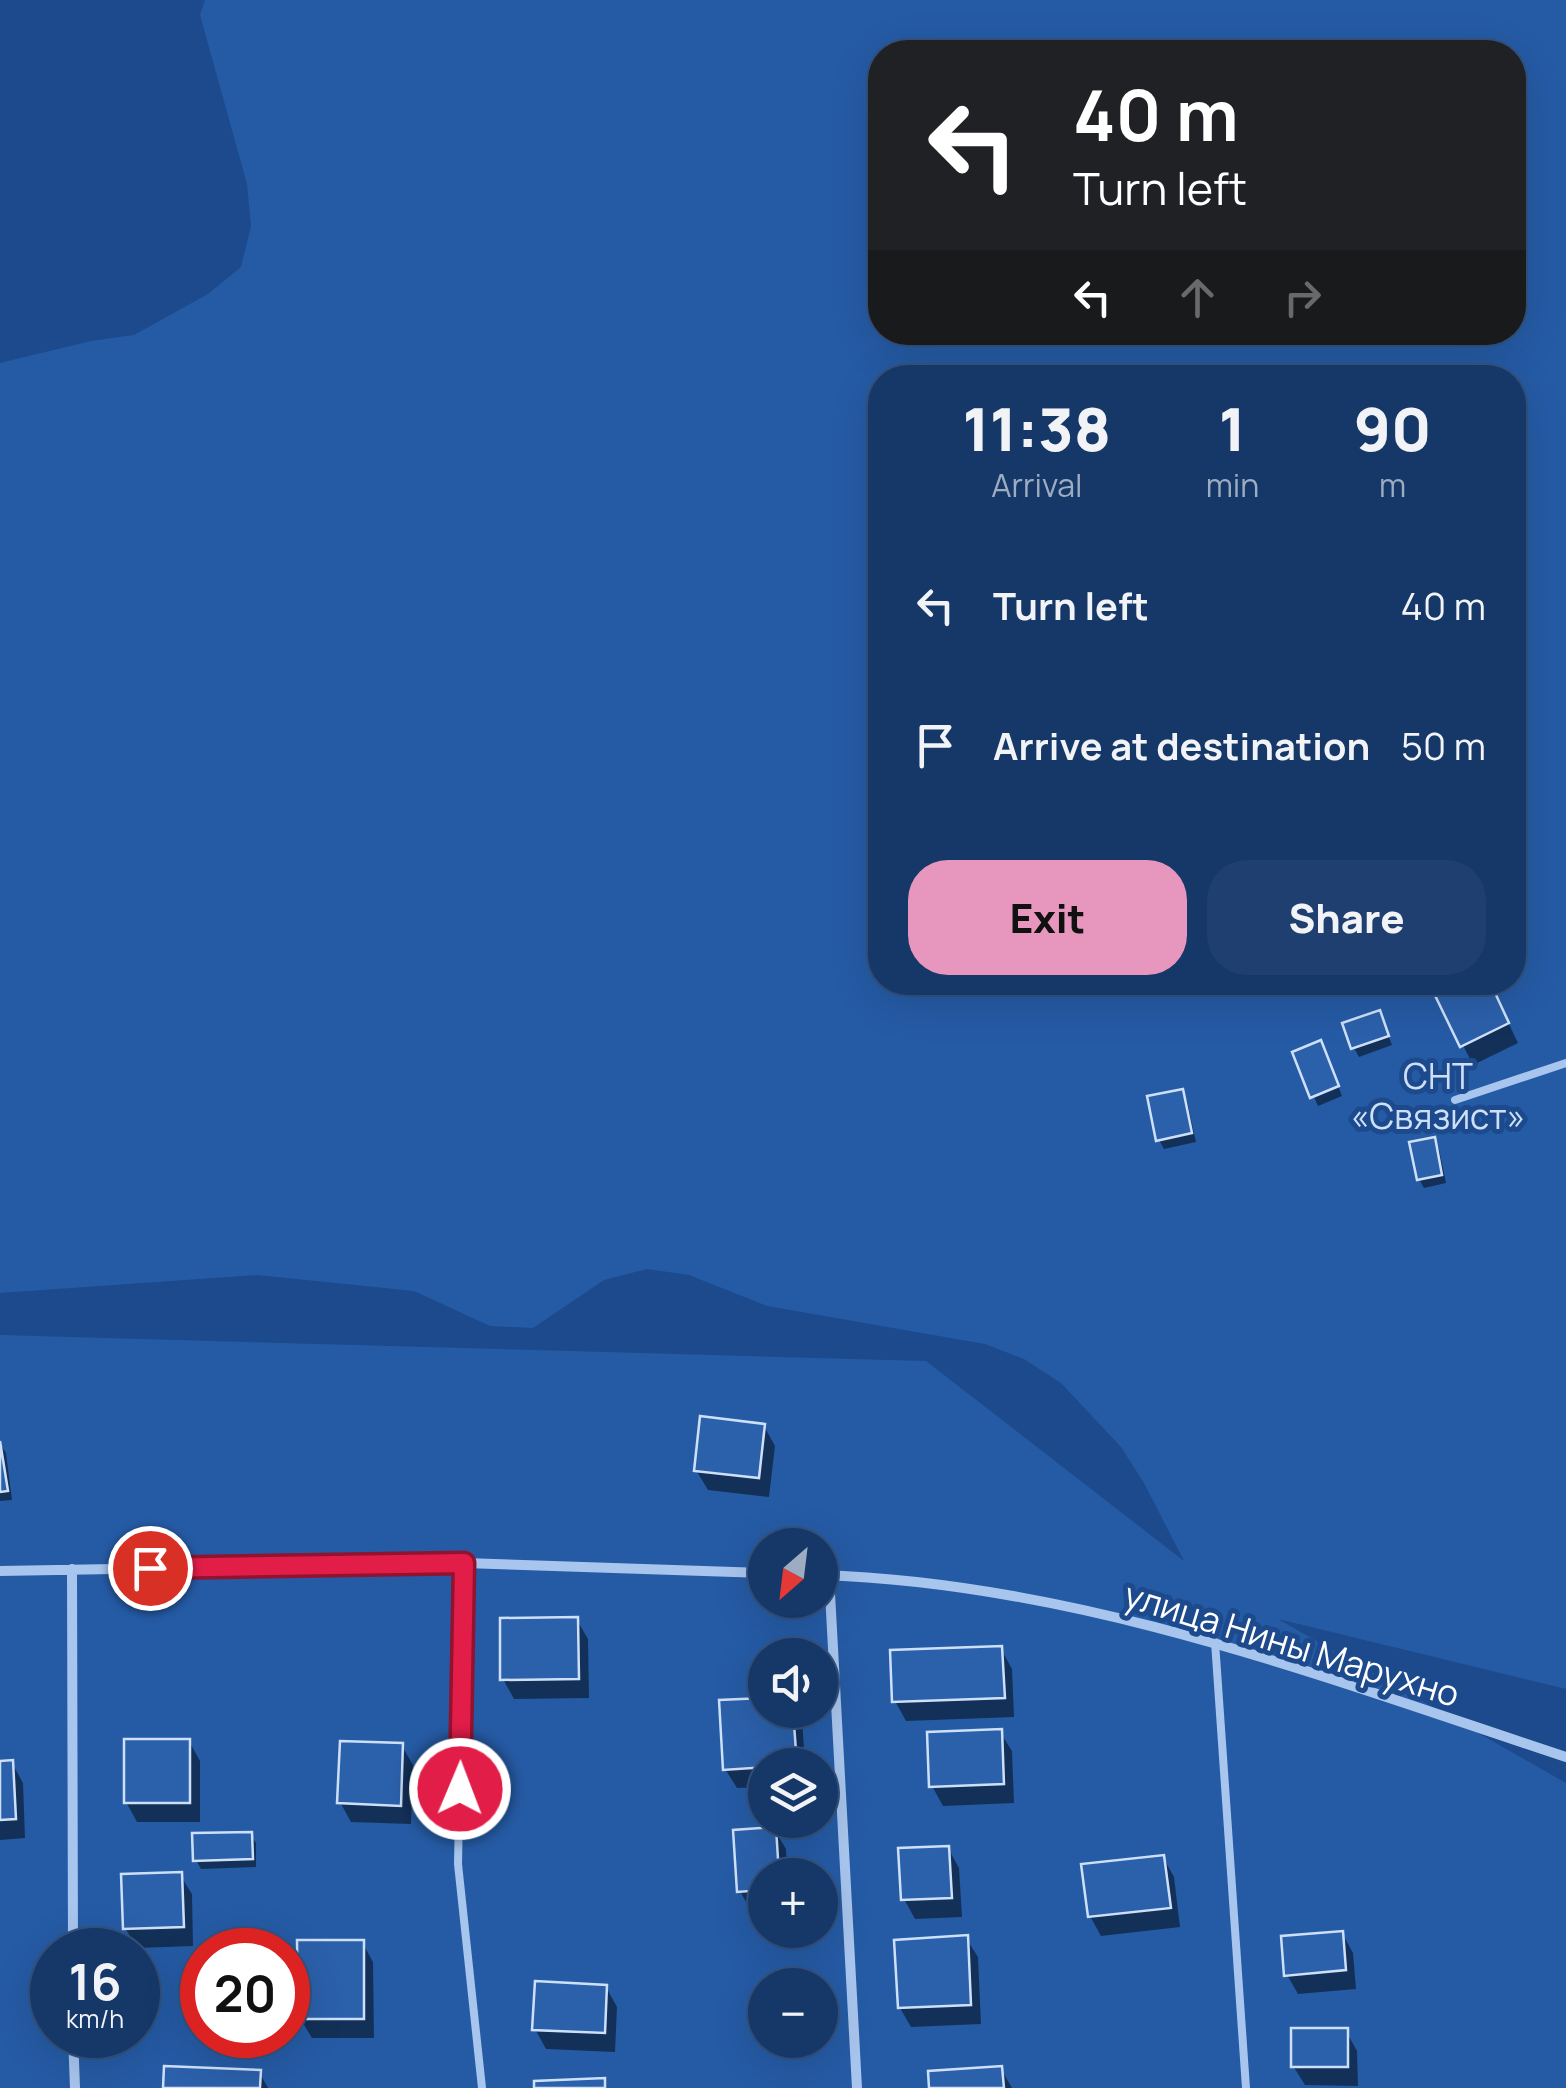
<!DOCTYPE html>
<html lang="en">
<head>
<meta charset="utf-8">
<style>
	body { margin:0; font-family:Manrope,sans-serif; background:#1e3f6f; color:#f1f3f6; height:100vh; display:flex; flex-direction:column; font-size:38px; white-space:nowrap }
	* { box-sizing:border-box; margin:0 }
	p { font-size:32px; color:#9dacc0 }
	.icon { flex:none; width:55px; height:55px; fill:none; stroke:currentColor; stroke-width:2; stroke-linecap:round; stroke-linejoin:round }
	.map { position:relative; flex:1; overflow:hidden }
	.sheet { position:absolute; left:868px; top:365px; width:658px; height:630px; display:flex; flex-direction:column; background:#153869; border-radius:40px; box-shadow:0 10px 40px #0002,0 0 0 2px #34527d }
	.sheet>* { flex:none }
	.guide { position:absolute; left:868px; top:40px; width:658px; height:305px; border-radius:40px; box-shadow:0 10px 40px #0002,0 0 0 2px #34527d; background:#202124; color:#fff; overflow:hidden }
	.needle { width:65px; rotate:208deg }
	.tools { position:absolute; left:748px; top:1528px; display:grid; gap:20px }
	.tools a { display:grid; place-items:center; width:90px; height:90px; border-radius:50%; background:#153869; box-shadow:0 10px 40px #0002,0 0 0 2px #34527d; font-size:50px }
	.speed { position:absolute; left:30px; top:1928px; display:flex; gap:20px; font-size:50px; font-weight:700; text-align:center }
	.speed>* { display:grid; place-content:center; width:130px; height:130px; border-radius:50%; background:#153869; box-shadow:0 10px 40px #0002,0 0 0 2px #34527d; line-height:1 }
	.speed small { font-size:25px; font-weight:400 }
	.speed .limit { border:15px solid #d22; background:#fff; color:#111 }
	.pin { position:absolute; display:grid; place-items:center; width:85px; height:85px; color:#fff; margin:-42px; border:5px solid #fff; border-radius:50%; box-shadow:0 2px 10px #0007 }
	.me { position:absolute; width:110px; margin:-55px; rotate:1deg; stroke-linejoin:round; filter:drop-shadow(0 0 8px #0008) }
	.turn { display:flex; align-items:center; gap:35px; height:210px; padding:0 40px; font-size:45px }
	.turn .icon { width:130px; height:130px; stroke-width:2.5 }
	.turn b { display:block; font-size:70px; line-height:85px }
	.lanes { display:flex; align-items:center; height:95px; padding:0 40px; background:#0003; justify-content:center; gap:50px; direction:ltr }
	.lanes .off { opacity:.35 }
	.eta { display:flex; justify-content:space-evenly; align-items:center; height:170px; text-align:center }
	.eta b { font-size:60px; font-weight:800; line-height:70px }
	.primary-button { display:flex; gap:20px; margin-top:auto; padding:20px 40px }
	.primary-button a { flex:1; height:115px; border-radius:40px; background:#e797bd; color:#111; font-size:40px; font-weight:800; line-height:115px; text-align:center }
	.primary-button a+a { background:#1e3f6f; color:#f1f3f6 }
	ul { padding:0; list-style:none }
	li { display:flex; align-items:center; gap:30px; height:140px; padding:0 40px }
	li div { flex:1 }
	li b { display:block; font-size:38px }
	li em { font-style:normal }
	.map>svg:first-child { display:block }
	.green { fill:#255ba5; fill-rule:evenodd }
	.shadow { fill:#0007 }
	.building { fill:#2b60aa; stroke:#cee0f9; stroke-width:2.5 }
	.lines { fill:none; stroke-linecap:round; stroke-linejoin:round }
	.lane { stroke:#a8c5ed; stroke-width:8 }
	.street { stroke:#a8c5ed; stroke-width:10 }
	.route-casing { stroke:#92132f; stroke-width:25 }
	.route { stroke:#e11d48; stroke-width:18 }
	.labels { text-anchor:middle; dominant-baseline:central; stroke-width:10; stroke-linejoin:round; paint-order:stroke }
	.park-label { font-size:35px; fill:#cee0f9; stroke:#1c4a8c }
	.street-label { font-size:35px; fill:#fff; stroke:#1c4a8c }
</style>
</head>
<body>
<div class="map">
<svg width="1566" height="2088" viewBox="0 0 1566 2088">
	<rect width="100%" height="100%" fill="#1c4a8c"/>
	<path class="green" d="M205 0H1566V1689L1278 1619 1566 1783V2088H0V1335L926 1361 1184 1561 1144 1483 1121 1447 1061 1383 1024 1359 985 1344 767 1306 689 1275 647 1269 604 1280 533 1328 490 1326 414 1291 257 1275 0 1293V363L91 341 134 335 208 294 241 267 251 226 247 184 200 15ZM880 52H1512V332H880ZM880 378H1512V982H880ZM765 1545H820V1600H765ZM765 1655H820V1710H765ZM765 1765H820V1820H765ZM765 1875H820V1930H765ZM52 1950H138V2035H52ZM202 1950H288V2035H202ZM765 1985H820V2040H765Z"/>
	<path class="shadow" d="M1435 982H1489L1518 1043 1473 1065 1432 984Z
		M1379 1013 1392 1045 1359 1057 1354 1048Z
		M1325 1052 1342 1096 1318 1106 1295 1054Z
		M1181 1092 1187 1101 1196 1142 1164 1149 1159 1140Z
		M1433 1140 1439 1149 1446 1183 1424 1188 1419 1179Z
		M764 1426 775 1446 769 1497 708 1490 696 1470Z
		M0 1444 6 1453 12 1500 0 1501Z
		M577 1620 588 1639 589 1698 514 1699 503 1679Z
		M1001 1649 1012 1669 1014 1717 906 1721 895 1701Z
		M765 1700V1710H797L802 1718 805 1765H765V1787L737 1788 725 1769Z
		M1000 1732 1012 1751 1014 1803 943 1806 932 1786Z
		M189 1741 200 1761V1822H137L126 1802Z
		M402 1746 413 1765 411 1824 351 1822 340 1802Z
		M0 1763H12L23 1783 25 1838 0 1840Z
		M774 1829 786 1849 787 1875H765V1910L751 1911 740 1891Z
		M250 1834 256 1843V1867L201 1869 196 1860Z
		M948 1848 959 1868 962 1917 915 1919 904 1899Z
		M1163 1857 1174 1877 1180 1927 1101 1936 1090 1916Z
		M180 1875 192 1894 193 1946 137 1948 125 1928Z
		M1342 1933 1353 1953 1356 1989 1298 1994 1287 1975Z
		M966 1938 978 1957 981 2024 911 2027 900 2008Z
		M362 1942 373 1962 374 2038H312L300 2018Z
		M606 1987 617 2007 615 2052 546 2049 535 2029Z
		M1346 2031 1357 2051 1358 2086 1305 2085 1293 2066Z
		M1001 2069 1012 2088H932Z
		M259 2072 268 2088H165Z"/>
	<path class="building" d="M1490 982 1509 1023 1460 1047 1429 983Z
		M1380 1010 1389 1036 1351 1049 1342 1023Z
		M1321 1040 1339 1086 1310 1098 1292 1052Z
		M1183 1089 1192 1133 1156 1141 1147 1096Z
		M1435 1137 1442 1175 1417 1180 1409 1142Z
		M700 1416 765 1424 759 1478 694 1471Z
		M0 1441 8 1491 0 1492Z
		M578 1617 579 1679 500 1680V1618Z
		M1002 1646 1005 1698 892 1702 890 1650Z
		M765 1698V1710H793L797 1765 723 1770 719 1700Z
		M1002 1729 1004 1784 929 1787 927 1732Z
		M124 1739H190V1803H124Z
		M340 1741 403 1743 401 1806 337 1803Z
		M13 1760 16 1819 0 1820V1761Z
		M776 1827 779 1875H765V1890L737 1892 733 1830Z
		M252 1832 253 1859 193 1861 192 1833Z
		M949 1846 952 1898 901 1900 898 1848Z
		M1164 1855 1171 1908 1088 1917 1081 1864Z
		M182 1872 184 1927 123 1929 121 1874Z
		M1343 1931 1346 1970 1284 1976 1281 1936Z
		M968 1935 971 2005 898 2008 894 1940Z
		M297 1940H364V2019H298Z
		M535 1981 607 1985 605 2033 532 2030Z
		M1291 2028H1348V2067H1291Z
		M164 2066 261 2070 260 2088H163Z
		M1002 2066 1004 2088H929L928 2071Z
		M605 2078V2088H534V2081Z"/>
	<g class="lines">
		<path class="lane" d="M1455 1100 1566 1063
			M464 1563 458 1864 482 2088
			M1215 1642 1246 2088"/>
		<path class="street" d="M72 1569 73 1950
			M0 1571 464 1563 765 1573
			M820 1575C1078 1583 1324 1677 1566 1757
			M829 1575 857 2088
			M73 2035 75 2088"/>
	</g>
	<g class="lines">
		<g class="route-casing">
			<path id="route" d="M150 1568 464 1563 460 1789"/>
		</g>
		<use href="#route" class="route"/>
	</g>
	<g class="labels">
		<g class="park-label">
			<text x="1438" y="1076">СНТ<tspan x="1438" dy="40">«Связист»</tspan></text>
		</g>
		<g class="street-label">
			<text transform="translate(1292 1644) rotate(17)">улица Нины Марухно</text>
		</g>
	</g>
</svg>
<div class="tools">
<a><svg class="needle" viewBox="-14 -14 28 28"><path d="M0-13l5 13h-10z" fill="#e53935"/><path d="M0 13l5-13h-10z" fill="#9dacc0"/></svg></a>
<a><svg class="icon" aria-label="sound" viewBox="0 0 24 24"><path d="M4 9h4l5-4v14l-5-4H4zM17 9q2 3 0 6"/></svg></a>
<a><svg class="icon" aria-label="layers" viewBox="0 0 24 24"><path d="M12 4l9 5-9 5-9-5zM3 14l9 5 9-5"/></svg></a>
<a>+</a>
<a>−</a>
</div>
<div class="speed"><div>16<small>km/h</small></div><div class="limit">20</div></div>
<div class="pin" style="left:150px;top:1568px;background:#d93025"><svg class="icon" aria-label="arrive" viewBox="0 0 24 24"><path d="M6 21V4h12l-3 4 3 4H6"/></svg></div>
<svg class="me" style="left:460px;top:1789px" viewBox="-20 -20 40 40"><circle r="17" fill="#e11d48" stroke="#fff" stroke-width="3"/><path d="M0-11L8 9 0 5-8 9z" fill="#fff"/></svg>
<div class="guide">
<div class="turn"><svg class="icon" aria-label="left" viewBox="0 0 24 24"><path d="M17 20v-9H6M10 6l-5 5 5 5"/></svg><div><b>40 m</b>Turn left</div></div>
<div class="lanes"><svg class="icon" aria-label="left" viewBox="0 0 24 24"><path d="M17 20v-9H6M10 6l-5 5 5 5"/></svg><svg class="icon off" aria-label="ahead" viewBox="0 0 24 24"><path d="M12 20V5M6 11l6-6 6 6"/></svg><svg class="icon off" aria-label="right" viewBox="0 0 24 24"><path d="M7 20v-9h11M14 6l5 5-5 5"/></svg></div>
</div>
<section class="sheet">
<div class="eta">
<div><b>11:38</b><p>Arrival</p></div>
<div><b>1</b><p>min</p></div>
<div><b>90</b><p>m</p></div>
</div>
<ul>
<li><svg class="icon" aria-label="left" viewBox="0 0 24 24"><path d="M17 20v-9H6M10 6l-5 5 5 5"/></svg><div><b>Turn left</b></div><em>40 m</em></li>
<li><svg class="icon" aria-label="arrive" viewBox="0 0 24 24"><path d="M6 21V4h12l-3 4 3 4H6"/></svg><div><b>Arrive at destination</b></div><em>50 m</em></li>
</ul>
<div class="primary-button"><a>Exit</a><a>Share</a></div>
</section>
</div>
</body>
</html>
